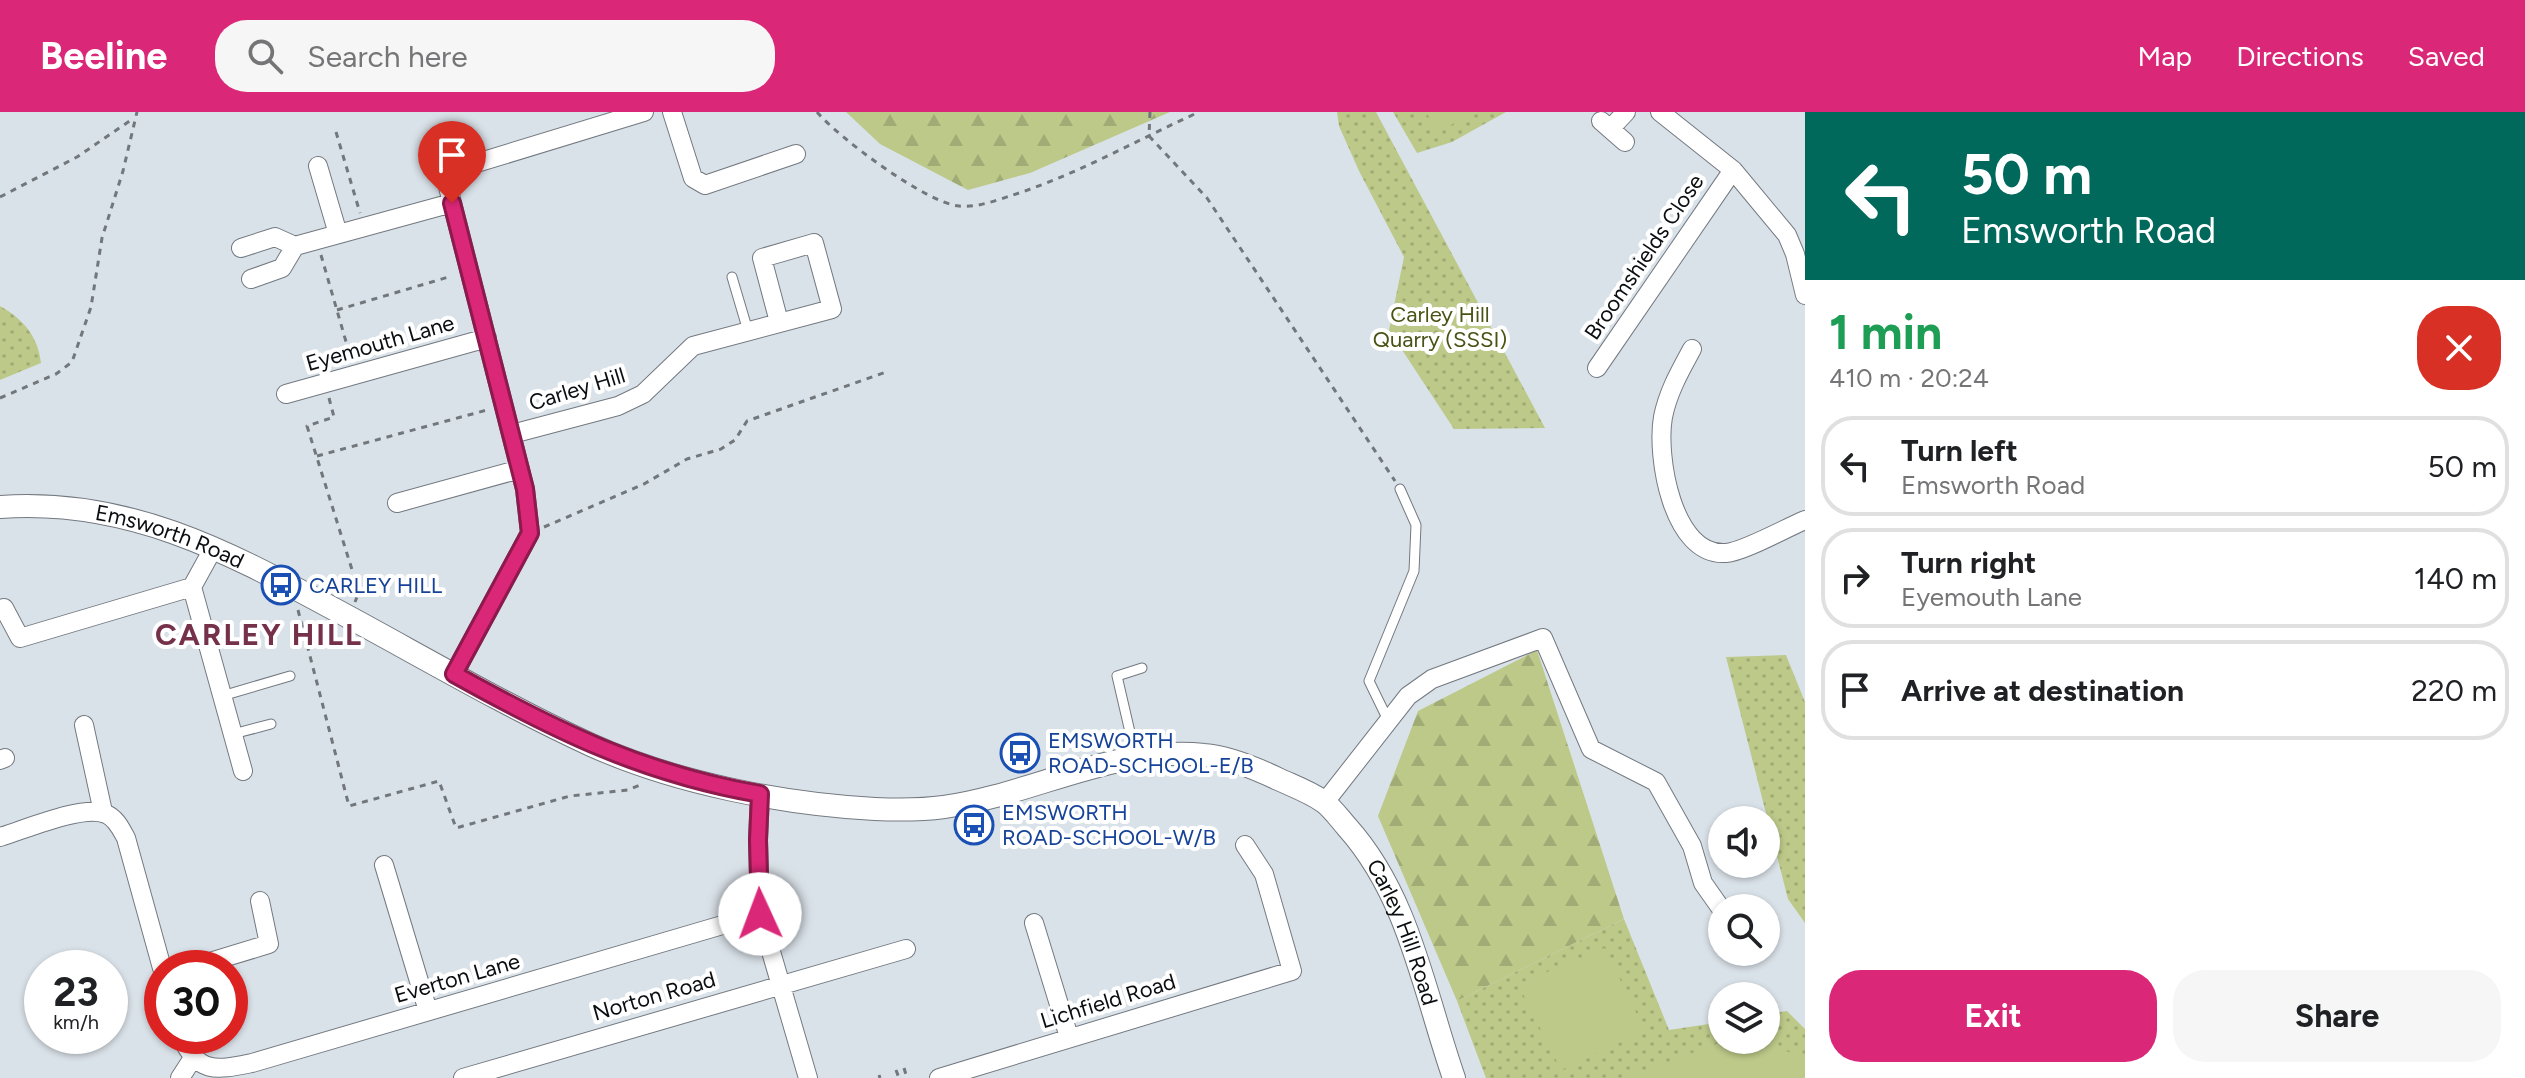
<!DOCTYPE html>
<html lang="en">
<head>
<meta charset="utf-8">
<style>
	body { margin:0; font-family:Figtree,sans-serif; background:#f6f6f6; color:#202124; height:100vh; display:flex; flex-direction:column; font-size:30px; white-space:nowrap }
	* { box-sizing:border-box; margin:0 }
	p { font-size:26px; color:#757577 }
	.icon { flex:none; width:44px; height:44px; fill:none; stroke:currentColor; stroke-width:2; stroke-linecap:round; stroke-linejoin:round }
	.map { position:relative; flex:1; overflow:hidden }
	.side { display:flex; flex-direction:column; background:#fff; width:720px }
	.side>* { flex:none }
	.hud { background:#00695c; color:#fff; overflow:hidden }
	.tools { position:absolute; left:1708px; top:694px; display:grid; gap:16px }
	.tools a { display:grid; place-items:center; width:72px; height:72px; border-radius:50%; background:#fff; box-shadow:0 2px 6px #0004; font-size:40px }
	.speed { position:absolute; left:24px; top:838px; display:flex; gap:16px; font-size:40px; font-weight:700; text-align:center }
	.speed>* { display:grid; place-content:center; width:104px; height:104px; border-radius:50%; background:#fff; box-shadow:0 2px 6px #0004; line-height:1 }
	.speed small { font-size:20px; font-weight:400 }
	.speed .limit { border:12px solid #d22; background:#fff; color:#111 }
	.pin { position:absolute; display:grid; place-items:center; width:68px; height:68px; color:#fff; margin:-82px -34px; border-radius:50% 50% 50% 0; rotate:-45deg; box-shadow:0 0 8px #0007 }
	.pin .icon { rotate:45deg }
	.me { position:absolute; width:88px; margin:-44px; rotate:358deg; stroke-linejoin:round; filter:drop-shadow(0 0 6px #0008) }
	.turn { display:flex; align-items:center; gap:28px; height:168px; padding:0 24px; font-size:36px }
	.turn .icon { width:104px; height:104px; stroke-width:2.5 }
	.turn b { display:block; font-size:56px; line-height:68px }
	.round { display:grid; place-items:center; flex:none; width:84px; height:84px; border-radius:32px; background:#f6f6f6 }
	.summary { display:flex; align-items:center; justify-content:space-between; height:136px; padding:0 24px }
	h1 { font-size:48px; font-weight:700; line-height:60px; color:#1e9e55 }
	.button { display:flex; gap:16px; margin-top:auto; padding:16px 24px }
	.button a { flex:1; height:92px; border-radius:32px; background:#db2777; color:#fff; font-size:32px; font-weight:700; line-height:92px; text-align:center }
	.button a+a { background:#f6f6f6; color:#202124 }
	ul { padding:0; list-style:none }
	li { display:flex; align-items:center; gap:24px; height:100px; margin:0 16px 12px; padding:0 8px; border:4px solid #e0e0e0; border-radius:32px }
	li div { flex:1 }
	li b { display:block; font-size:30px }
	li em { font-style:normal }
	header { display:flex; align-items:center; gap:48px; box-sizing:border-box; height:112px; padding:0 40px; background:#db2777; color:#fff }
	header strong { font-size:38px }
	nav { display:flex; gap:44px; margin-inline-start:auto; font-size:28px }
	.search { width:560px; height:72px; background:#f6f6f6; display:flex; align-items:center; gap:20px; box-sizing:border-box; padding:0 28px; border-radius:32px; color:#757577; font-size:30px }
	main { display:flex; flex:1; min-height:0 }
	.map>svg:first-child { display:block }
	.forest { fill:url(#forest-firs) }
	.park { fill:url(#park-dots) }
	.pitch { fill:#bcc989 }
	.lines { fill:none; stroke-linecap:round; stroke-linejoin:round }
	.service-casing { stroke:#737980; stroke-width:11 }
	.minor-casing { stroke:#737980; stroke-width:20 }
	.tertiary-casing { stroke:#737980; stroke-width:24 }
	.path { stroke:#71777b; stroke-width:3; stroke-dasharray:6 6; stroke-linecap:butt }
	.service { stroke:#fff; stroke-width:9 }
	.minor { stroke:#fff; stroke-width:18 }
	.tertiary { stroke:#fff; stroke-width:22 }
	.route-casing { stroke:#8e194d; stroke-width:20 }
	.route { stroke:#db2777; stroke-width:14 }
	.labels { text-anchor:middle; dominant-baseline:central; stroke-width:8; stroke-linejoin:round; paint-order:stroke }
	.street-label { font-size:22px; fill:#0b0e10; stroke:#fff }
	.park-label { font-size:22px; fill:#4a5315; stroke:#fff }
	.transit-label { font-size:22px; fill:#164399; stroke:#fff; text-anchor:start }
	.district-label { font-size:30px; font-weight:bold; letter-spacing:2px; fill:#75314a; stroke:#fff }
</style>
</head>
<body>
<header>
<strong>Beeline</strong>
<div class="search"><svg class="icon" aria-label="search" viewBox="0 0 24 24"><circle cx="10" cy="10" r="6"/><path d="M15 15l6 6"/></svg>Search here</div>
<nav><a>Map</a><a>Directions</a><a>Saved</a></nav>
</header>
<main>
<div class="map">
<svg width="1805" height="966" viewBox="0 0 1805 966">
	<defs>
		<pattern id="forest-firs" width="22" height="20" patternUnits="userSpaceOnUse" patternTransform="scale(2)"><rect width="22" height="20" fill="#bcc989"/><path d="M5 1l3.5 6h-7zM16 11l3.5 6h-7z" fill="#a0ab75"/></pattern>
		<pattern id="park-dots" width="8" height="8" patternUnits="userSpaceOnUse" patternTransform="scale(2)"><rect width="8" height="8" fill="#bcc989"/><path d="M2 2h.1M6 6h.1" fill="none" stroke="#a0ab75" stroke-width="1.8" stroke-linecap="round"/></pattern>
	</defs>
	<rect width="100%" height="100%" fill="#dae2e9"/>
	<path class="forest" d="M846 0H1170L1030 61 968 78 880 32Z
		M1537 538 1624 807 1457 889 1378 704 1418 599Z"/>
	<path class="park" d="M1337 0H1376L1545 316 1454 317 1389 218 1404 145 1359 59 1339 14Z
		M1393 0H1506L1452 30 1417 41Z
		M0 194C23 207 38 224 41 251L0 268Z
		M1786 543 1805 590V811L1788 787 1726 545Z
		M1624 807 1669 918 1722 910V928H1766V902L1787 899 1805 917V966H1486L1457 889Z"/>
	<path class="pitch" d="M1426 0H1471L1439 21Z
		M1605 836 1645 919 1561 958 1518 872Z
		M1719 931H1759L1802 944 1805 947V966H1624Z"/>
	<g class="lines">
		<g class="service-casing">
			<path id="service" d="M732 165 748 219
				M222 584 290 564
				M1388 608 1369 569 1414 459 1416 413 1400 377
				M233 622 271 612
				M1136 646 1117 564 1142 556"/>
		</g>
		<g class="minor-casing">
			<path id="minor" d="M672 0 693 66 705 73 796 42
				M1660 0 1733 58 1787 123 1795 142 1805 183
				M1601 9 1625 30
				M1610 17 1626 0
				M318 54 338 122
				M241 136 275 125 295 134
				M251 167 282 156 295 134 452 91
				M1692 237C1680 259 1668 280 1663 305 1656 343 1672 445 1726 441 1743 440 1786 416 1805 408
				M1597 256 1733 58
				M286 282 487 226
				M512 322 618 294 643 282 693 234 832 197 814 131 762 146 779 210
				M397 391 520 357
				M192 475 243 659
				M0 497 4 496 20 526 192 475 214 435
				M454 562 530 421 525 377 447 71 457 57 644 0
				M84 613 103 700
				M0 648 5 646
				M760 682 758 728 760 802 808 966
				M1325 690 1408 584 1432 567 1543 526 1591 637 1656 670 1692 734 1703 771 1722 798
				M0 725C24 718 83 692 106 702 116 706 121 717 126 726L162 856
				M384 753 428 899
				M1034 811 1069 925
				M190 856 269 832 260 789
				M181 924C198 963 217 958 252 951L760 802
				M180 966 193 946
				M463 966 906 837
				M939 966 1292 859 1264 762 1245 733"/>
		</g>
		<g class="tertiary-casing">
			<g id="tertiary">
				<path id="s1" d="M0 395C126 386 225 438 332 496 418 542 502 592 591 633 675 671 783 692 875 697 897 698 922 698 944 695 1031 683 1115 633 1204 643 1229 645 1255 656 1278 667 1293 674 1310 680 1324 690 1332 696 1340 707 1347 715 1409 784 1424 880 1454 966"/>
			</g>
		</g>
		<path class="path" d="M817 0C839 26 926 91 959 94 977 96 997 88 1013 83 1078 62 1137 28 1199 0
			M1150 0 1149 24 1207 86 1395 369
			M336 20 360 101
			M0 85 77 45 134 6
			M321 143 351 247
			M337 198 452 164
			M0 286 56 262 72 250 91 195 102 126 123 59 137 0
			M329 286 334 305 307 314 359 480 355 490
			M317 344 487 298
			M544 415 644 372 687 347 721 337 735 328 747 309 886 260
			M298 498 349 694 439 669 456 716 570 684 628 678 640 673
			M904 956 907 966
			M896 958 899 966
			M879 963 880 966"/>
		<use href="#service" class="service"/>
		<use href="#minor" class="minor"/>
		<use href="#tertiary" class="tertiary"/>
	</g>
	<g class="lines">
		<g class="route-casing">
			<path id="route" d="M452 91 525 377 530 421 454 562C556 619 644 662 760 682L758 728 760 802"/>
		</g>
		<use href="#route" class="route"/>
	</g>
	<defs>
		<g id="bus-ring" transform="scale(2)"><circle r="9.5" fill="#fff" stroke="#1a4fb4" stroke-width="1.5"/><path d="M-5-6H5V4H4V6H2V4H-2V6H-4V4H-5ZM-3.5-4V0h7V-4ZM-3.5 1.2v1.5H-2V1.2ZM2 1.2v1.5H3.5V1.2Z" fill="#1a4fb4"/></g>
	</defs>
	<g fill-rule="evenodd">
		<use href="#bus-ring" x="281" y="473"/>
		<use href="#bus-ring" x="1020" y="641"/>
		<use href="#bus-ring" x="974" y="713"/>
	</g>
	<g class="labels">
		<g class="street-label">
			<text transform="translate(1644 145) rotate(-56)">Broomshields Close</text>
			<text transform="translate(380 231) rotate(-16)">Eyemouth Lane</text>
			<text transform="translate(577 277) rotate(-17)">Carley Hill</text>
			<text stroke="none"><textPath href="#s1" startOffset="174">Emsworth Road</textPath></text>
			<text stroke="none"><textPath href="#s1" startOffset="1558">Carley Hill Road</textPath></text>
			<text transform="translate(457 866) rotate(-16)">Everton Lane</text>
			<text transform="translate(654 884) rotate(-16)">Norton Road</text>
			<text transform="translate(1108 889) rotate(-17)">Lichfield Road</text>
		</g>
		<g class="park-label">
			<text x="1440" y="202">Carley Hill<tspan x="1440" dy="25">Quarry (SSSI)</tspan></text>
		</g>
		<g class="transit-label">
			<text x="309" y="473">CARLEY HILL</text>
			<text x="1048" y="628">EMSWORTH<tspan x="1048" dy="25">ROAD-SCHOOL-E/B</tspan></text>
			<text x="1002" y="700">EMSWORTH<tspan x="1002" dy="25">ROAD-SCHOOL-W/B</tspan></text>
		</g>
		<g class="district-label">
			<text x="259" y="522">CARLEY HILL</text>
		</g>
	</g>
</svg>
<div class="tools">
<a><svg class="icon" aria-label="sound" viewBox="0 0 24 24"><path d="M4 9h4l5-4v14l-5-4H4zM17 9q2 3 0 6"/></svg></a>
<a><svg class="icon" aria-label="search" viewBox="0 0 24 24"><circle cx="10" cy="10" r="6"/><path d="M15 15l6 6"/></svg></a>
<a><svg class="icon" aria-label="layers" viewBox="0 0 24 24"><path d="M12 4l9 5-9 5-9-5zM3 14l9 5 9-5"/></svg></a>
</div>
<div class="speed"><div>23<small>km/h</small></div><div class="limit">30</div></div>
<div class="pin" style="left:452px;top:91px;background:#d93025"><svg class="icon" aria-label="arrive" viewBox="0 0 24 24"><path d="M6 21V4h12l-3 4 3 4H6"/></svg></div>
<svg class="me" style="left:760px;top:802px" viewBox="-20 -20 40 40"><circle r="19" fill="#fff"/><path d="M0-13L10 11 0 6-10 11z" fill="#db2777"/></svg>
</div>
<section class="side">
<div class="hud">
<div class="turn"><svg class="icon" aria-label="left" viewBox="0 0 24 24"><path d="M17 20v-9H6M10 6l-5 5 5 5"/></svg><div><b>50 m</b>Emsworth Road</div></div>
</div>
<div class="summary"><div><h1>1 min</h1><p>410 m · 20:24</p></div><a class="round" style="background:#d93025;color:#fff"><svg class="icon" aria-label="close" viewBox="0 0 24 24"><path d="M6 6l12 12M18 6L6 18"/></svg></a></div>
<ul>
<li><svg class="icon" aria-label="left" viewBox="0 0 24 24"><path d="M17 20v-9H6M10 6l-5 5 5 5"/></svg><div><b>Turn left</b><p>Emsworth Road</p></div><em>50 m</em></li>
<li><svg class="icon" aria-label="right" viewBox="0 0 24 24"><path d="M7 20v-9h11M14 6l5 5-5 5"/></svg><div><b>Turn right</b><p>Eyemouth Lane</p></div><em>140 m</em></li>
<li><svg class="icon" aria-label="arrive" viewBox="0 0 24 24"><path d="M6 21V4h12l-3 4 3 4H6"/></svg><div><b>Arrive at destination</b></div><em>220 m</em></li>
</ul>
<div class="button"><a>Exit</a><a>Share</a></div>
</section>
</main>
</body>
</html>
